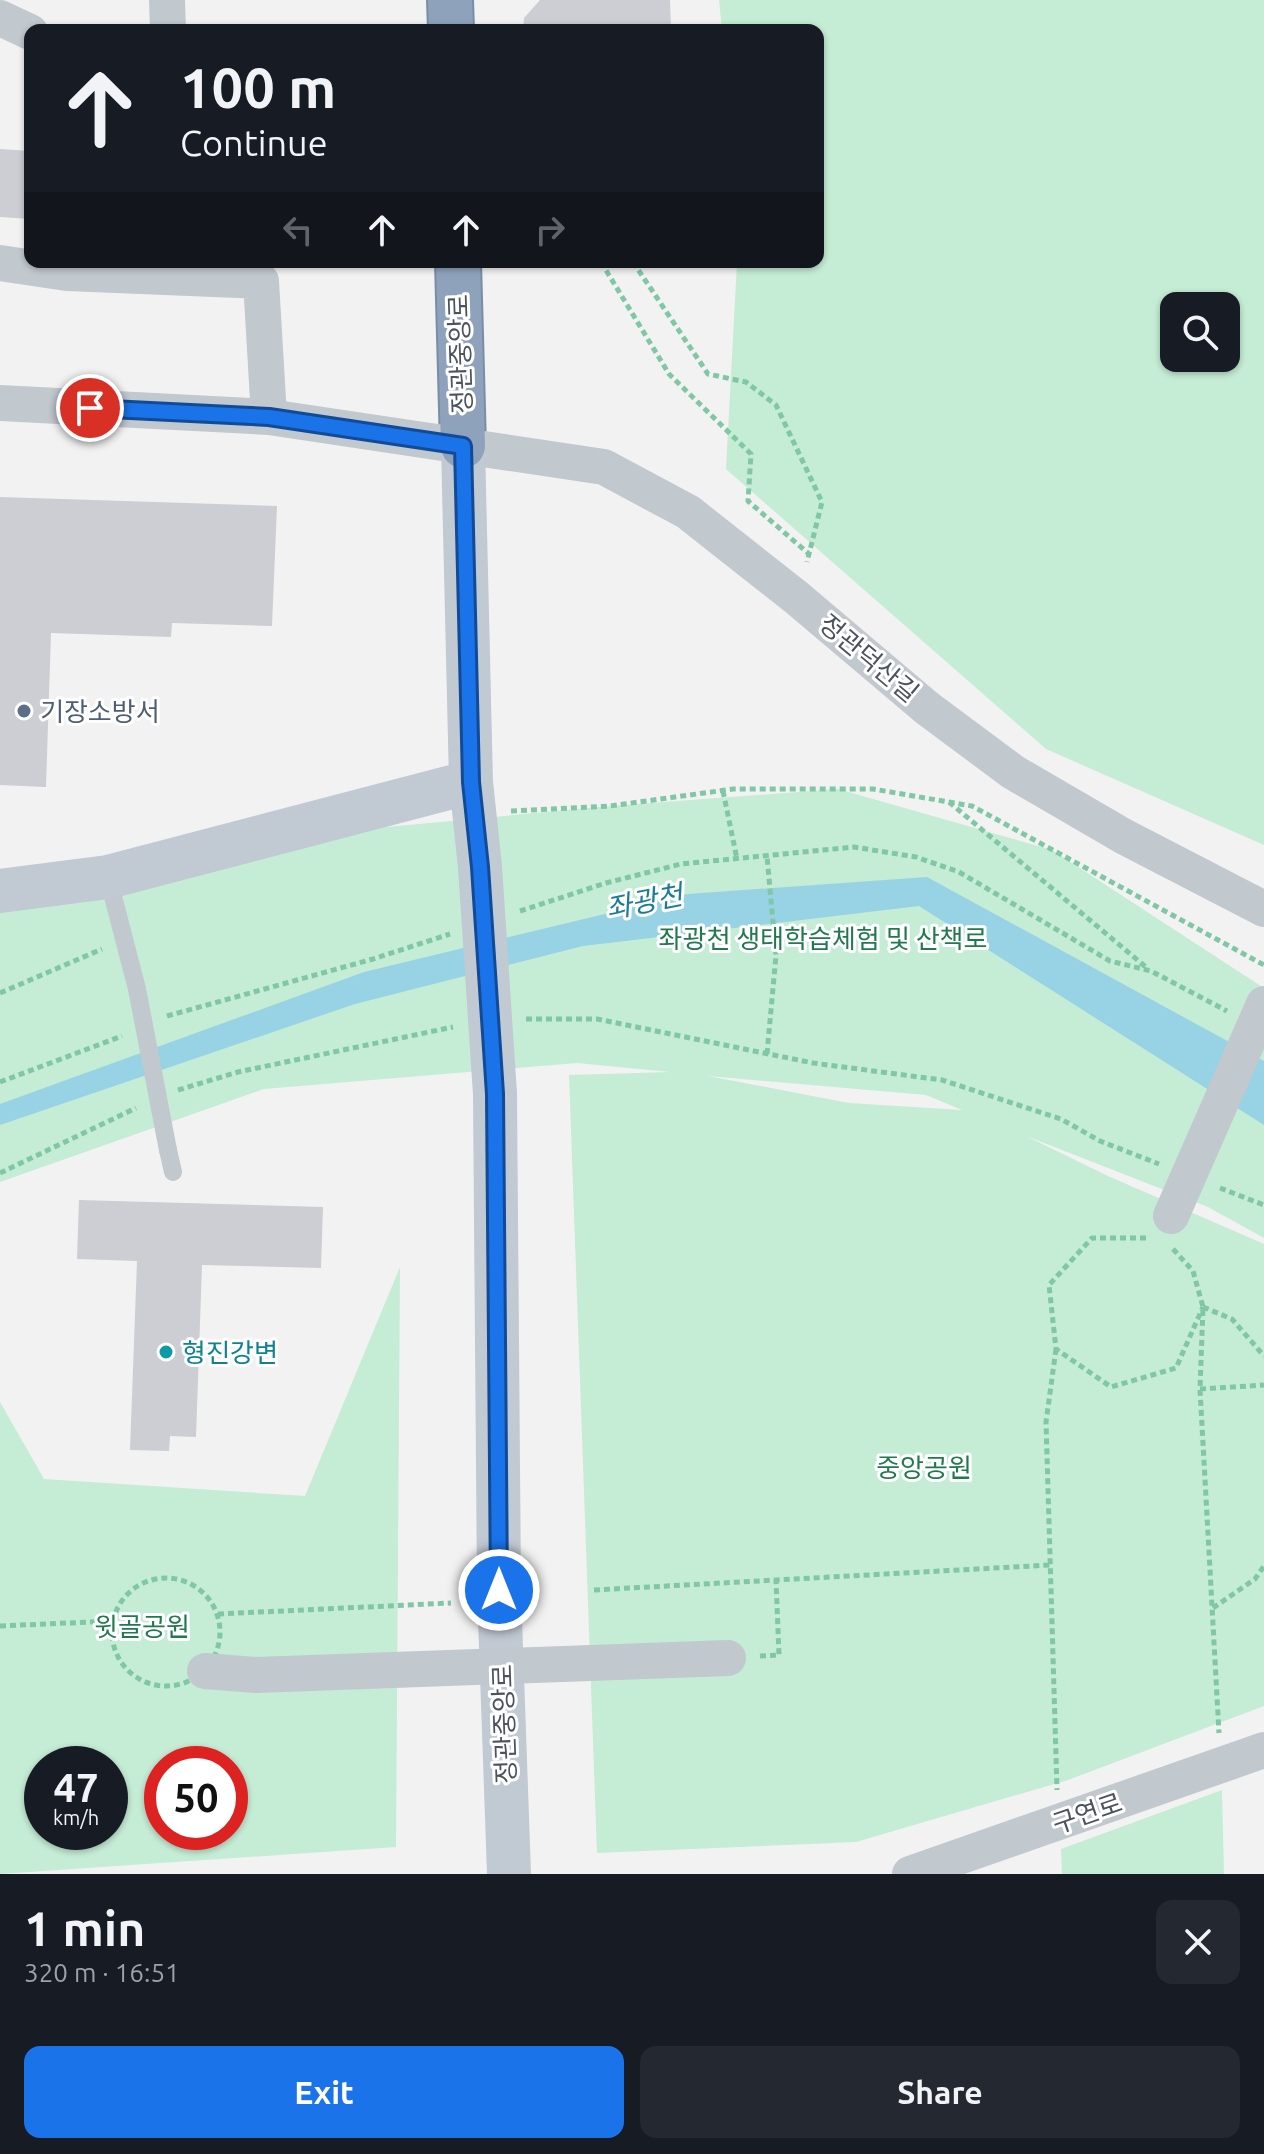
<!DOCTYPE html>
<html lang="en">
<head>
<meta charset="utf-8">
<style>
	body { margin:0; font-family:Ubuntu,"Noto Sans KR",sans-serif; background:#242831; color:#f1f3f6; height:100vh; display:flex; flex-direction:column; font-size:30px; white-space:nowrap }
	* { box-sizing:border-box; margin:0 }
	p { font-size:26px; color:#9ea1a6 }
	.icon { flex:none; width:44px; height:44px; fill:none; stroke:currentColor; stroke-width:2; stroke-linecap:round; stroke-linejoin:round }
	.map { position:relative; height:1874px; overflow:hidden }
	.panel { display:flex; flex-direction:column; background:#171b24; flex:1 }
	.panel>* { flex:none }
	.top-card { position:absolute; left:24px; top:24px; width:800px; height:244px; border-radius:16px; box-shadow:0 2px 6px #0004; background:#171b24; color:#f1f3f6; overflow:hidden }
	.buttons { position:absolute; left:1160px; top:292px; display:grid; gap:16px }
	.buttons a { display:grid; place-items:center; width:80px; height:80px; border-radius:16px; background:#171b24; box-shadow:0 2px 6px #0004; font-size:40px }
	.speed { position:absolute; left:24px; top:1746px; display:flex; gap:16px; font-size:40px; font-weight:700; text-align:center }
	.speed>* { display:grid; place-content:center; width:104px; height:104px; border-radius:50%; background:#171b24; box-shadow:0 2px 6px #0004; line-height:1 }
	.speed small { font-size:20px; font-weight:400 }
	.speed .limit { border:12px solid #d22; background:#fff; color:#111 }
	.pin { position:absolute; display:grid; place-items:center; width:68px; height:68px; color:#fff; margin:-34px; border:4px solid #fff; border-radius:50%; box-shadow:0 2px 8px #0007 }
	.me { position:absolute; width:88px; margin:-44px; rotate:0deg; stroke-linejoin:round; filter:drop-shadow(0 0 6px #0008) }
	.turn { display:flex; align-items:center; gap:28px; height:168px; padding:0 24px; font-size:36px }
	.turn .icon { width:104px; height:104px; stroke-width:2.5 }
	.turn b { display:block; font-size:56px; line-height:68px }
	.lanes { display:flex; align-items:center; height:76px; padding:0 24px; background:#0003; justify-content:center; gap:40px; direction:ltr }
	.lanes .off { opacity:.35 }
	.round { display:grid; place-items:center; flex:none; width:84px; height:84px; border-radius:16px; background:#242831 }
	.summary { display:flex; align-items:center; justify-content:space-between; height:136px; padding:0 24px }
	h1 { font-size:48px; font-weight:600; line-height:60px }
	.action { display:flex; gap:16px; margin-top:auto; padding:16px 24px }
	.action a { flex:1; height:92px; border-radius:16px; background:#1a73e8; color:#fff; font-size:32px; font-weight:600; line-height:92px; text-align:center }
	.action a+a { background:#242831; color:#f1f3f6 }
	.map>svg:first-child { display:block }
	.green { fill:#c5ecd5; fill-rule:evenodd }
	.water { fill:#97d3e4 }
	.building { fill:#ccced3 }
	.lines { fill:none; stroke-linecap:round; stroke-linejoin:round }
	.highway-casing { stroke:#798ea6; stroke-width:48 }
	.path { stroke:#80c7a5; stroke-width:5; stroke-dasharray:6 4; stroke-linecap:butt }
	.lane { stroke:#c1c8ce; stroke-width:18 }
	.street { stroke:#c1c8ce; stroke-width:36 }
	.secondary { stroke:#c1c9d3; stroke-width:44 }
	.highway { stroke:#8ea3bb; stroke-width:44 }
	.lane-bridge { stroke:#c1c8ce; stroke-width:18 }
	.street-bridge { stroke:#c1c8ce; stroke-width:36 }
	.secondary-bridge { stroke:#c1c9d3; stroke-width:44 }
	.route-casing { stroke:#114b97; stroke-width:20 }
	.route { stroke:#1a73e8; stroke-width:14 }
	.service-dot { fill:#5c6f8a; stroke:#fff; stroke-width:3 }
	.culture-dot { fill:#0f9aa8; stroke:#fff; stroke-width:3 }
	.labels { text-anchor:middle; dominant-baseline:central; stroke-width:6; stroke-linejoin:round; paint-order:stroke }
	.street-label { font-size:26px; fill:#4b545d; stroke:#fff }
	.service-label { font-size:26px; fill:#4e5e75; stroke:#fff; text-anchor:start }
	.park-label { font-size:26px; fill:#21794e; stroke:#fff }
	.culture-label { font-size:26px; fill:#0d838f; stroke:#fff; text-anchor:start }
	.water-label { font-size:28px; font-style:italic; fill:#1a7c99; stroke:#fff }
</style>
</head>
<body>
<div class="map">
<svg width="1264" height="1874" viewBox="0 0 1264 1874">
	<rect width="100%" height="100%" fill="#f3f2f2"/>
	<path class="green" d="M719 0H1264V845L1046 749 726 469 737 262H818V30H722ZM1226 306V358H1174V306Z
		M838 789 1052 850 1264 988V1238L1208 1207 1026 1136 1108 1176 1264 1244V1706L1068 1780 856 1842 597 1853 569 1075 670 1072 577 1063 264 1089 0 1182V906L376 828 610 806ZM708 1076 926 1095 962 1110 849 1103Z
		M400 1267 396 1847 0 1874V1402L44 1479 305 1496ZM42 1764H110V1832H42ZM162 1764H230V1832H162Z
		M1222 1790 1224 1874H1062L1061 1849Z"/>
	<path class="water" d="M927 877 1264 1061V1125L919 906 583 946 355 1004 0 1125V1104L364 972 688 894Z"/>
	<path class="building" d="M540 0H670L671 30H523L524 18Z
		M0 149 30 151V219L0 217Z
		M0 497 277 506 272 626 172 623 171 637 51 633 46 787 0 785Z
		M79 1200 323 1207 321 1268 202 1265 196 1437 170 1436 169 1451 130 1450 137 1261 77 1259Z"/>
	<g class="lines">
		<g class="highway-casing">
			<path id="highway" d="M450 0 451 30
				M458 262 463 446"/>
		</g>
		<path class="path" d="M601 262 669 374 751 454 748 501 809 554
			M633 262 708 374 746 382 776 405 822 502 807 562
			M723 791 737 859
			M949 802 1147 968
			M511 811 610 806 733 789H873L972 806 1264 965
			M520 911 606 883 681 864 854 847 916 857 959 872 1110 961 1151 971 1227 1011
			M0 993 102 949
			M167 1016 373 959 450 934
			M526 1019H597L813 1063 942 1080 1061 1119 1100 1141 1159 1164
			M767 1054 776 955 767 856
			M0 1082 122 1036
			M178 1090 238 1072 453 1027
			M0 1173 136 1108
			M1220 1188 1264 1205
			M1146 1238H1092L1049 1285 1056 1349 1111 1387 1176 1368 1203 1307
			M1173 1249 1193 1271 1203 1307 1200 1389 1219 1733
			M1203 1307 1232 1319 1264 1356
			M1056 1349 1046 1422 1057 1790
			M1200 1389 1264 1385
			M112 1632a54 54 0 1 1 108 0a54 54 0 1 1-108 0Z
			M594 1590 1050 1565
			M1213 1608 1255 1579 1264 1566
			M218 1614 451 1603
			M0 1626 113 1621
			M760 1656 779 1655 776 1580"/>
		<path class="lane" d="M108 877 137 989
			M168 1150 173 1172"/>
		<path class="street" d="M167 0 168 30
			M0 18 30 32
			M0 263 67 273 261 281 269 417
			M0 403 269 417 604 467 688 512 797 598 927 708 1013 772 1123 836 1264 909
			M205 1671 256 1675
			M910 1874 1264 1750"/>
		<path class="secondary" d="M463 446 471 782 480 867
			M0 891 108 877 471 782
			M495 1094 499 1590 509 1874"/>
		<use href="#highway" class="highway"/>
		<path class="lane-bridge" d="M137 989 168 1150"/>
		<path class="street-bridge" d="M1171 1216 1264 1004
			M256 1675 728 1658"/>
		<path class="secondary-bridge" d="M480 867 495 1094"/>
	</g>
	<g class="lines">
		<g class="route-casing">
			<path id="route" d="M90 408 269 417 463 446 471 782 480 867 495 1094 499 1590"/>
		</g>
		<use href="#route" class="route"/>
	</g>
	<circle class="service-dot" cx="24" cy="711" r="8"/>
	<circle class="culture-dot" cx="166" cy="1352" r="8"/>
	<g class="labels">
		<g class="street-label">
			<text transform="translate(460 354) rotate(-92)">정관중앙로</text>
			<text transform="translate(869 658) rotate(40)">정관덕산길</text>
			<text transform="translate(504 1724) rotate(-92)">정관중앙로</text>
			<text transform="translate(1087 1813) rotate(-19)">구연로</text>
		</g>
		<g class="service-label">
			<text x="40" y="711">기장소방서</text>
		</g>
		<g class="park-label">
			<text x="823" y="938">좌광천 생태학습체험 및 산책로</text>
			<text x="924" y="1467">중앙공원</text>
			<text x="142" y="1626">윗골공원</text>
		</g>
		<g class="culture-label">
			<text x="182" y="1352">형진강변</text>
		</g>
		<g class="water-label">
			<text transform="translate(644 901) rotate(-11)">좌광천</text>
		</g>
	</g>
</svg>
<div class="buttons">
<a><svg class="icon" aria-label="search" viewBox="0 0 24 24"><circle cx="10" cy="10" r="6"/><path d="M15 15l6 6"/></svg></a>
</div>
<div class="speed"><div>47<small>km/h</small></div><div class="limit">50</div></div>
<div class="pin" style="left:90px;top:408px;background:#d93025"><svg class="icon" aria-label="arrive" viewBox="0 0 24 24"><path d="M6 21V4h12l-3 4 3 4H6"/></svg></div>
<svg class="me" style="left:499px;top:1590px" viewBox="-20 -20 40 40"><circle r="17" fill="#1a73e8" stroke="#fff" stroke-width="3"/><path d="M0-11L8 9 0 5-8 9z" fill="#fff"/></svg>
<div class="top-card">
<div class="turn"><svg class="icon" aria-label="ahead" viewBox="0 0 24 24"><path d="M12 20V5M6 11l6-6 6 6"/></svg><div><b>100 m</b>Continue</div></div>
<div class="lanes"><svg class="icon off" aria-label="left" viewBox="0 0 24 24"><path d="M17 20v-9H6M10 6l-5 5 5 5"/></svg><svg class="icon" aria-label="ahead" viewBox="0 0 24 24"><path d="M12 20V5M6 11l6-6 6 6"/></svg><svg class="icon" aria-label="ahead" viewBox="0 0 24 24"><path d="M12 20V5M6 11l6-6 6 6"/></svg><svg class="icon off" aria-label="right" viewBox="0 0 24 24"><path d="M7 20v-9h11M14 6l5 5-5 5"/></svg></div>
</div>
</div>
<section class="panel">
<div class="summary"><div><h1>1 min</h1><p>320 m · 16:51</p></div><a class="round"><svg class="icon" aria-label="close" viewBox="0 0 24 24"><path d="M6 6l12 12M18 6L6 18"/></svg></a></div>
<div class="action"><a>Exit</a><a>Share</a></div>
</section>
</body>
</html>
